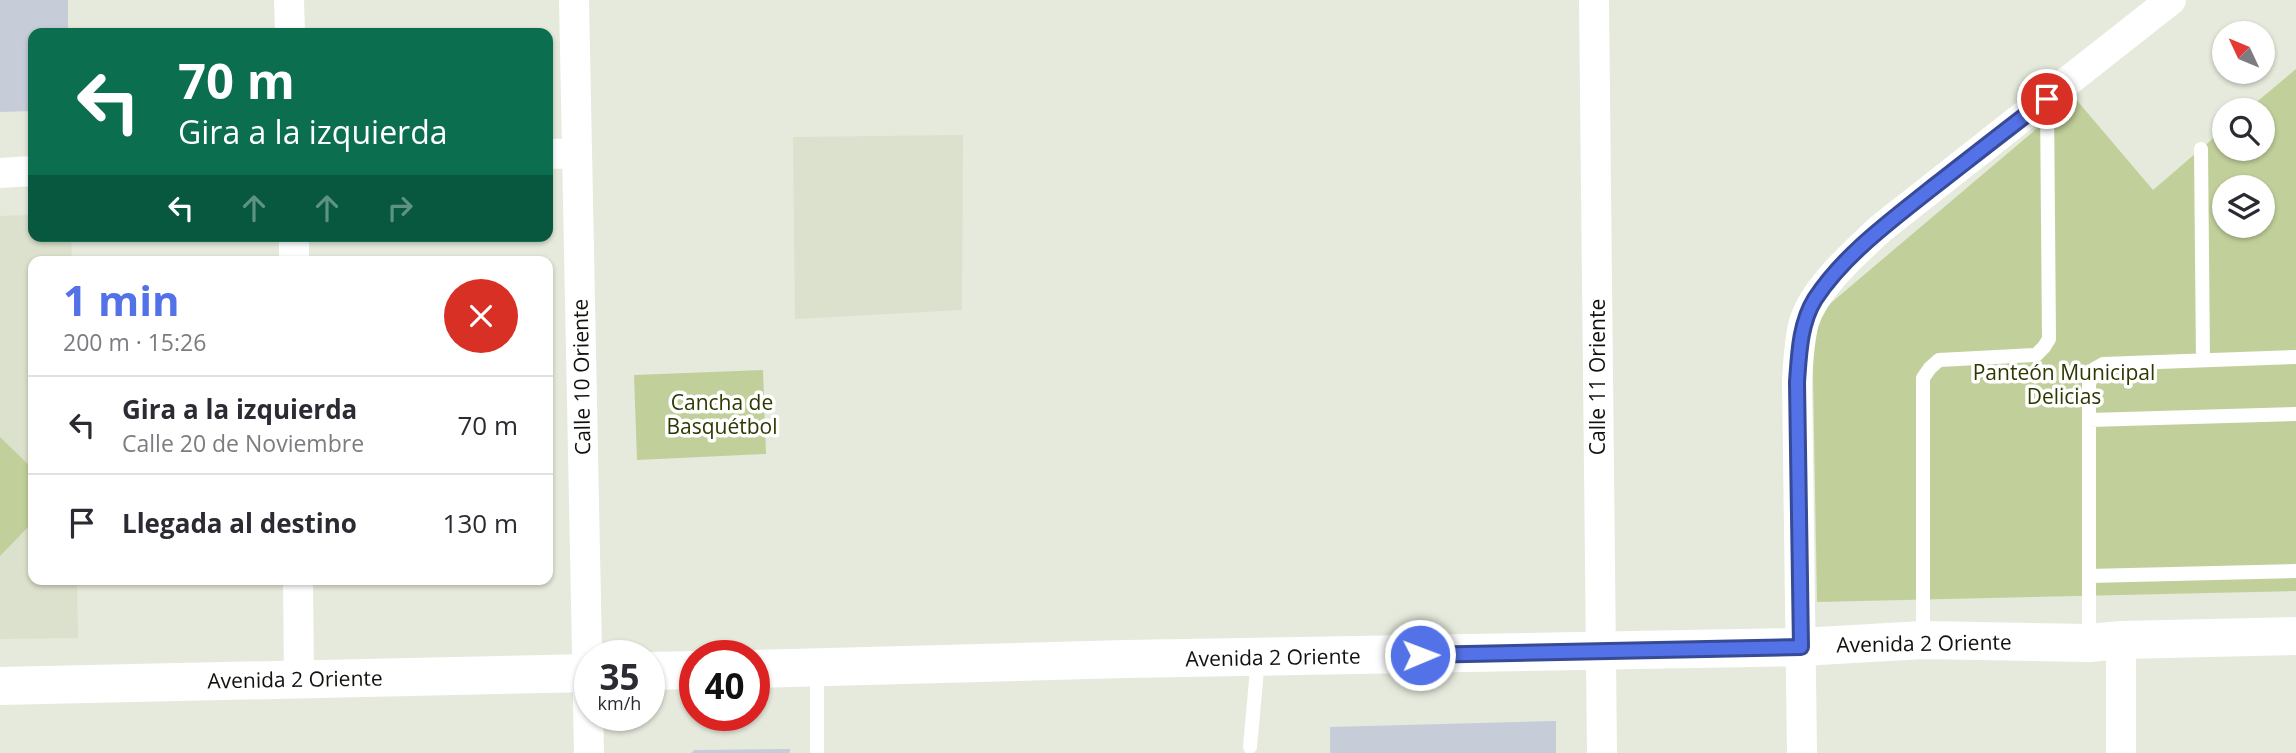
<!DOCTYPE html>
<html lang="es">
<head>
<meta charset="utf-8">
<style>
	body { margin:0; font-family:"Open Sans",sans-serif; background:#f7f7f7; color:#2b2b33; height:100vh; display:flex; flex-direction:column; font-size:26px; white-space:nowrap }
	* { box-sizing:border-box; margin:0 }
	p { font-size:23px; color:#7c7c81 }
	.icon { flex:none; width:38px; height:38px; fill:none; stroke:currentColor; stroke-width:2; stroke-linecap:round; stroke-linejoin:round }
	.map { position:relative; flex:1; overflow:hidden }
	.details { position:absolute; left:28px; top:256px; width:525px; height:329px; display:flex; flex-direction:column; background:#fff; border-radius:14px; box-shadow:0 2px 5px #0004 }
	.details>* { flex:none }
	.hud { position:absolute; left:28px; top:28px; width:525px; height:214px; border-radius:14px; box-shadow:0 2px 5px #0004; background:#0b6e4f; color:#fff; overflow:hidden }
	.needle { width:46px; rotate:314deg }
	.tools { position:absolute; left:2212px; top:21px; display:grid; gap:14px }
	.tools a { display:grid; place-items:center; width:63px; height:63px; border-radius:50%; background:#fff; box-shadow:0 2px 5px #0004; font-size:35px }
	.speed { position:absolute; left:574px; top:640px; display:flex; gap:14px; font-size:35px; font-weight:700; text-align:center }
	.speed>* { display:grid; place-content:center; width:91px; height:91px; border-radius:50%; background:#fff; box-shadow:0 2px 5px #0004; line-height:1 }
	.speed small { font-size:18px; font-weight:400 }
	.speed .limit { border:10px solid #d22; background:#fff; color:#111 }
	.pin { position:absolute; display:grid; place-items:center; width:60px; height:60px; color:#fff; margin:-30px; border:4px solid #fff; border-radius:50%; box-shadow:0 2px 7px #0007 }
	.me { position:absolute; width:77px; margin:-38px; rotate:89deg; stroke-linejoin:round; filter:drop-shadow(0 0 5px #0008) }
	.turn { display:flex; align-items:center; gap:24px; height:147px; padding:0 35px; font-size:32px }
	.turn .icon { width:91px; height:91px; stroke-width:2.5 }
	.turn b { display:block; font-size:49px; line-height:60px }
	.lanes { display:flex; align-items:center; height:66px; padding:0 35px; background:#0003; justify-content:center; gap:35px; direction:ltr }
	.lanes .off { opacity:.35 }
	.round { display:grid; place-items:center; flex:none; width:74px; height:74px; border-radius:37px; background:#f7f7f7 }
	.summary { display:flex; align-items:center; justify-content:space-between; height:119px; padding:0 35px }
	h1 { font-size:42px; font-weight:700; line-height:52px; color:#5472e7 }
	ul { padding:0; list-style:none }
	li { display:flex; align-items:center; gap:21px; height:98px; padding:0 35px; border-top:2px solid #e1e1e2 }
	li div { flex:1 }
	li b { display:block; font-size:26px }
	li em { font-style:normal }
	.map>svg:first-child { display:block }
	.built { fill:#dbe1cc }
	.green { fill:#c1d09b; fill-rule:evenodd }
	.building { fill:#c7ccd9 }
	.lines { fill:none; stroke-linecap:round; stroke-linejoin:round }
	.lane { stroke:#fff; stroke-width:14 }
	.street { stroke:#fff; stroke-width:30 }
	.secondary { stroke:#fff; stroke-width:38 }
	.route-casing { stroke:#374a96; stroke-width:18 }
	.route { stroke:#5472e7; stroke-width:12 }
	.labels { text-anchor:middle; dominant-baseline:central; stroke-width:7; stroke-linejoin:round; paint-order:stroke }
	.park-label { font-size:21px; fill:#2e3900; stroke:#fff }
	.street-label { font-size:21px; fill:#10120d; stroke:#fff }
</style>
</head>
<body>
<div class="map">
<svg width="2296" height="753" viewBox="0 0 2296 753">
	<rect width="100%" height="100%" fill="#e5eadc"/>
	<path class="built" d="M963 135 962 310 795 319 793 137Z
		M33 215V236H71L72 261H33V579H77L78 638 0 639V216Z"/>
	<path class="green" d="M2296 69V591L1817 602 1812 319 2074 97 2153 190 2224 129V149H2263V110H2247ZM2224 187H2263V226H2224Z
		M763 370 766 454 637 460 634 375Z
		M0 437 33 469V522L0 556Z"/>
	<path class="building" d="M0 0H68V33H33V111L0 112Z
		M1556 721V753H1330V727Z
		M790 749V753H691L694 750Z"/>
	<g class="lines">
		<path class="lane" d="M2201 149 2203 360
			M2089 420 2296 414
			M2089 576 2296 571
			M1923 638V378L1930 368 1939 360 2036 355 2044 347 2049 339 2047 100
			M2089 641V384L2094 369 2103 364 2296 357
			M817 669V751
			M1250 747 1258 658"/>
		<path class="street" d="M289 0 290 33
			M574 0 589 753
			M1594 0 1602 753
			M548 154 577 153
			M0 173 33 171
			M294 236V261
			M298 579 299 679
			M2121 640V753
			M1802 753 1797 382C1798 362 1799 341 1804 322 1815 287 1854 254 1880 229L2171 0"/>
		<path class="secondary" d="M754 669 1125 659 1801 647 1923 640 2089 643 2121 640 2296 636
			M649 671 695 670
			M0 686 590 673"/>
	</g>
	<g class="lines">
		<g class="route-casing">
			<path id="route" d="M1420 655 1801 647 1797 382C1799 354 1800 323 1815 299 1843 256 1889 222 1928 191 1968 160 2007 129 2047 99"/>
		</g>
		<use href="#route" class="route"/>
	</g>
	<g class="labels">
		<g class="park-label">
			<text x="2064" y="372">Panteón Municipal<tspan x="2064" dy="24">Delicias</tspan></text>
			<text x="722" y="402">Cancha de<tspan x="722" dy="24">Basquétbol</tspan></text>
		</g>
		<g class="street-label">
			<text transform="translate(581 377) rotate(-91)">Calle 10 Oriente</text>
			<text transform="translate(1597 377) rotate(-90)">Calle 11 Oriente</text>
			<text transform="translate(1924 643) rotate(-1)">Avenida 2 Oriente</text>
			<text transform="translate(1273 657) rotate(-1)">Avenida 2 Oriente</text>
			<text transform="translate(295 679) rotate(-1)">Avenida 2 Oriente</text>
		</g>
	</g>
</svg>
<div class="tools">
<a><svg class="needle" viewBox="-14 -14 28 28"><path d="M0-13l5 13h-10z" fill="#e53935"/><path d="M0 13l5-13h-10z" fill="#7c7c81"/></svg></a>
<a><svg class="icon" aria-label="search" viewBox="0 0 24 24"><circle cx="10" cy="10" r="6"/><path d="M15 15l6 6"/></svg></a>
<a><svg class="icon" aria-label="layers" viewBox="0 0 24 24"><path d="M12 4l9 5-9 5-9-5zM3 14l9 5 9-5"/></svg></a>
</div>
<div class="speed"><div>35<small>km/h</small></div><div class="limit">40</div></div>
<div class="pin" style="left:2047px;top:99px;background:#d93025"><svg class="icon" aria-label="arrive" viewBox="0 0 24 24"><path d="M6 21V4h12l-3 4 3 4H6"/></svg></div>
<svg class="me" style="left:1420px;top:655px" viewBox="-20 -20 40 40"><circle r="17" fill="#5472e7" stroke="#fff" stroke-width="3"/><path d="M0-11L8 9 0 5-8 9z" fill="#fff"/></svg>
<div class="hud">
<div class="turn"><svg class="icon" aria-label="left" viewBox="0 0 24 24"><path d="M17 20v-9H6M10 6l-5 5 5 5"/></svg><div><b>70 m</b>Gira a la izquierda</div></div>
<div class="lanes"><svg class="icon" aria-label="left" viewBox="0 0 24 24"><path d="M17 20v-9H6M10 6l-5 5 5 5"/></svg><svg class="icon off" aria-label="ahead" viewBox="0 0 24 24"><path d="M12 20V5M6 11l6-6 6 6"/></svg><svg class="icon off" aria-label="ahead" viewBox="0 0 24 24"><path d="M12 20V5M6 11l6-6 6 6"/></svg><svg class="icon off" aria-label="right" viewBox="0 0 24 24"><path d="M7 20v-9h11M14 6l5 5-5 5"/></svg></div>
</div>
<section class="details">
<div class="summary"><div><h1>1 min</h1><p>200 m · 15:26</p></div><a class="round" style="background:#d93025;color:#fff"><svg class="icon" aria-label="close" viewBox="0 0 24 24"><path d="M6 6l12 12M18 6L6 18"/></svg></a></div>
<ul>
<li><svg class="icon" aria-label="left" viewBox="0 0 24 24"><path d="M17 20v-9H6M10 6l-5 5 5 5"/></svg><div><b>Gira a la izquierda</b><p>Calle 20 de Noviembre</p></div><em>70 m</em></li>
<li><svg class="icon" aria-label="arrive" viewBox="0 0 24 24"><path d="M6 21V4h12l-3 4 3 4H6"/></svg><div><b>Llegada al destino</b></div><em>130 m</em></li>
</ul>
</section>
</div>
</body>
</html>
